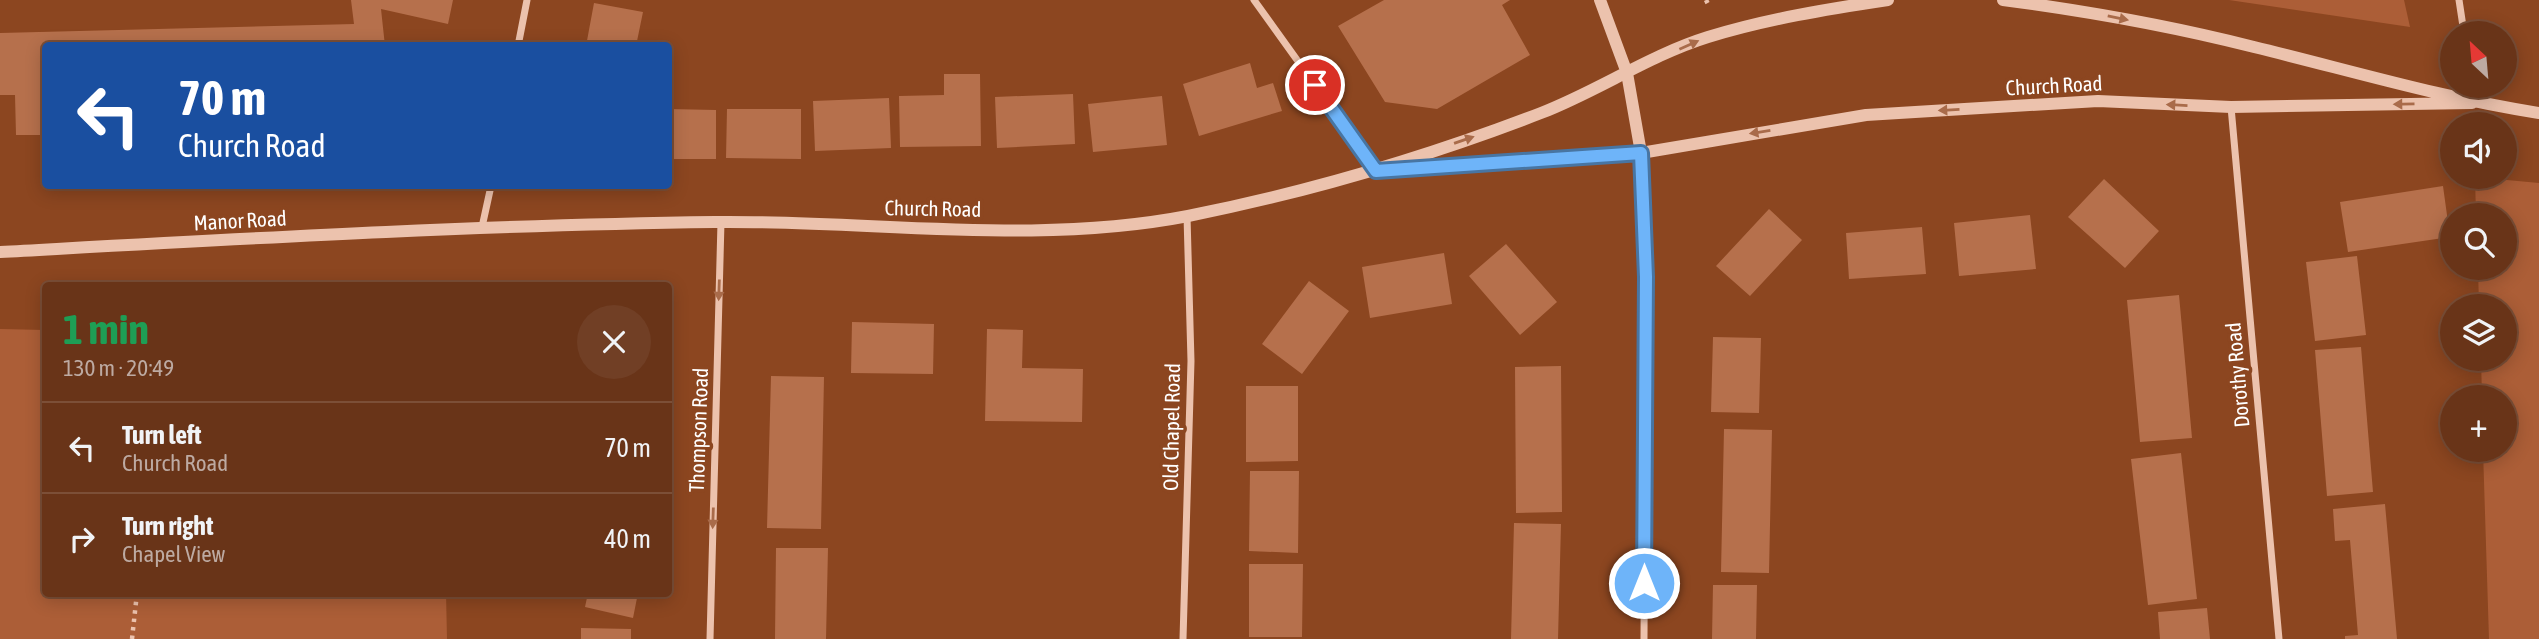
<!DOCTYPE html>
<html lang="en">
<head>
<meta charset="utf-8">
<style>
	body { margin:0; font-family:"Asap Condensed",sans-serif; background:#713f25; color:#f1f3f6; height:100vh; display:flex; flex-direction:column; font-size:26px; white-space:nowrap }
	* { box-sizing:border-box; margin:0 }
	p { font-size:23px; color:#bdaaa2 }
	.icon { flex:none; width:38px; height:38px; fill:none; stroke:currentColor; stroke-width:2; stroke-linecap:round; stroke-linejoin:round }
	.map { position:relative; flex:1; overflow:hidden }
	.side { position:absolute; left:42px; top:282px; width:630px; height:315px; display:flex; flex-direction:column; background:#693418; border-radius:7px; box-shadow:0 4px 18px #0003,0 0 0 2px #7c4f37 }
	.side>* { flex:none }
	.hud { position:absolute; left:42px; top:42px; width:630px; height:147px; border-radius:7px; box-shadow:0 4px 18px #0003,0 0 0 2px #7c4f37; background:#1a4fa0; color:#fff; overflow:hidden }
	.needle { width:46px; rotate:334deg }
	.controls { position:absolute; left:2440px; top:21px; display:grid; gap:14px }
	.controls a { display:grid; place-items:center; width:77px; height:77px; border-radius:50%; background:#693418; box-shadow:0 4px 18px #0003,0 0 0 2px #7c4f37; font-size:35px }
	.pin { position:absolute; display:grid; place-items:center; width:60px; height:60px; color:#fff; margin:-30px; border:4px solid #fff; border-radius:50%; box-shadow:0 2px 7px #0007 }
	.me { position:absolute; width:77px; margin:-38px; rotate:0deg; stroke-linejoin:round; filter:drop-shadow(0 0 5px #0008) }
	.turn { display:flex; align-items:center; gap:24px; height:147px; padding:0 21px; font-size:32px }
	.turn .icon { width:91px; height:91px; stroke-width:2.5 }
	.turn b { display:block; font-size:49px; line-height:60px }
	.round { display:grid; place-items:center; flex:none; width:74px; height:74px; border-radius:37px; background:#713f25 }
	.overview { display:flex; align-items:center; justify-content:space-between; height:119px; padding:0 21px }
	h1 { font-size:42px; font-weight:700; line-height:52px; color:#1e9e55 }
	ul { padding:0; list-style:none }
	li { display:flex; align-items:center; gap:21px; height:91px; padding:0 21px; border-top:2px solid #7c4f37 }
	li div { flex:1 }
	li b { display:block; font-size:26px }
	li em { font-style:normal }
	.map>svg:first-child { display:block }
	.green { fill:#ac5e37 }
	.building { fill:#b6704c }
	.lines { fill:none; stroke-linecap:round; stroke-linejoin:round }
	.path { stroke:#ecc2ad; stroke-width:4.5; stroke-dasharray:3.5 5; stroke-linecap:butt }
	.minor { stroke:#ecc2ad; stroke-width:7 }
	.tertiary { stroke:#ecc2ad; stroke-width:12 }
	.oneway { fill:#a96b4a }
	.route-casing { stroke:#4875a2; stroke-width:18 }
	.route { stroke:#6eb4f9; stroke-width:12 }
	.labels { text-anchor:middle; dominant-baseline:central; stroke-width:7; stroke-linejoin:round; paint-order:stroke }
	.street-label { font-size:21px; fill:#fff; stroke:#8c4620 }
</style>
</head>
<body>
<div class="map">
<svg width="2539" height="639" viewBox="0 0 2539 639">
	<rect width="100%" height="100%" fill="#8c4620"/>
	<path class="green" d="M2229 0H2404L2410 27Z
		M2475 177 2539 183V639H2489L2483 450H2504V397H2482L2481 359H2504V306H2479L2478 268H2504V215H2476Z
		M0 329 45 330 46 593H446L447 639H0Z"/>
	<path class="building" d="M351 0H453L448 24 381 9 385 46H46V135H16L15 95H0V33L354 24Z
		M1384 0H1510L1502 5 1530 55 1437 109 1385 102 1338 26Z
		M594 3 643 12 636 46H586Z
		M1250 63 1257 88 1273 83 1282 111 1199 136 1183 84Z
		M944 74H980L981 146 900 147 899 96 944 95Z
		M1073 94 1075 144 997 148 995 97Z
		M1162 96 1167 145 1093 152 1088 104Z
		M889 98 891 148 815 151 813 101Z
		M668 109 716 110V159H668Z
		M727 109H801V159L726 158Z
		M2104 179 2159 231 2125 268 2068 217Z
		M2443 186 2450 237 2348 252 2340 202Z
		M1769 209 1802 240 1750 296 1716 266Z
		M2030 215 2036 269 1959 276 1954 223Z
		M1922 227 1926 274 1849 279 1846 233Z
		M1506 244 1557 302 1520 335 1469 276Z
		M1444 253 1452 304 1370 318 1362 267Z
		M2357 256 2366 335 2315 341 2306 262Z
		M1309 281 1349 311 1302 374 1262 344Z
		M2179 295 2192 438 2140 442 2127 300Z
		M852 322 934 324 933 374 851 373Z
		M987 329 1023 330 1022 368 1083 369 1082 422 985 421Z
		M1713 337 1761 338 1759 413 1711 412Z
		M2361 347 2373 492 2327 496 2315 350Z
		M1561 366 1562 512 1516 513 1515 367Z
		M771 376 824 377 821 529 767 528Z
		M1246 386H1298V461L1246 462Z
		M1724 429 1772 430 1769 573 1721 572Z
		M2181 453 2197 599 2148 605 2131 459Z
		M1250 471H1299L1298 553 1249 551Z
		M2385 504 2397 639H2345V636L2358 635 2350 540 2335 541 2333 509Z
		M1514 523 1561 524 1558 639H1511Z
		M776 548H828L826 639H775Z
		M1249 564H1303L1302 637H1249Z
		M1713 585H1757L1756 639H1712Z
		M588 593H638L633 618 585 607Z
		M2207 608 2210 639H2160L2158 612Z
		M581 628 631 629V639H581Z"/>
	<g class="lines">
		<path class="path" d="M1706 0 1708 4
			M132 639 137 593"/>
		<path class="minor" d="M1254 0 1376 170
			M2459 0 2464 33
			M518 46 527 0
			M2470 86 2472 102
			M2231 107 2279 639
			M1641 153 1646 277 1644 639
			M482 227 491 186
			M710 639 721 222
			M1183 639 1191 361 1187 216"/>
		<path class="tertiary" d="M1600 0 1627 73 1641 153
			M2003 0C2087 11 2171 26 2254 47 2349 70 2442 98 2539 113
			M1392 170 1641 153 1866 115 2098 101 2231 107 2472 103
			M0 252C238 239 477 225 715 222 872 220 1033 246 1188 216 1308 192 1427 157 1541 113 1598 91 1650 55 1708 37 1766 19 1828 9 1888 0"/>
	</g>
	<defs><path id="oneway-solid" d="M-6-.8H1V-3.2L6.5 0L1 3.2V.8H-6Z" transform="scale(1.75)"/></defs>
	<g class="oneway">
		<use href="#oneway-solid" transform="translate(2118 18) rotate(12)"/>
		<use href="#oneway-solid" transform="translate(1689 45) rotate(-24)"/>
		<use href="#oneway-solid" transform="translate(2404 104) rotate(179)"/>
		<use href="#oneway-solid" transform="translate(2177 105) rotate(-177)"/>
		<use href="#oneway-solid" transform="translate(1949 110) rotate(177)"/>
		<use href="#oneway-solid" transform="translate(1760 132) rotate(171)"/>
		<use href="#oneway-solid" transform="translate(1464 140) rotate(-19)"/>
		<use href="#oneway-solid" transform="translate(719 290) rotate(92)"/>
		<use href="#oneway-solid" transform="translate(713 518) rotate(92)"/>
	</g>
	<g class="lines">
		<g class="route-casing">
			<path id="route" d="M1315 85 1376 171 1641 153 1646 277 1644 583"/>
		</g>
		<use href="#route" class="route"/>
	</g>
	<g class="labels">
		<g class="street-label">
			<text transform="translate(2054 85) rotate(-3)">Church Road</text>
			<text transform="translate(933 208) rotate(1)">Church Road</text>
			<text transform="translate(240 220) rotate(-3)">Manor Road</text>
			<text transform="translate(2237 375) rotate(-95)">Dorothy Road</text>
			<text transform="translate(1171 427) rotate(-89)">Old Chapel Road</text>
			<text transform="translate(698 430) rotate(-88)">Thompson Road</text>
		</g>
	</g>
</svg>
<div class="controls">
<a><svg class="needle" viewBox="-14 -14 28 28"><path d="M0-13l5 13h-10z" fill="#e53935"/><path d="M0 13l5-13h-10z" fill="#bdaaa2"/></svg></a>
<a><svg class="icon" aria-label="sound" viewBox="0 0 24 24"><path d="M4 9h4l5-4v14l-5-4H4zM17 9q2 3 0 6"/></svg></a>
<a><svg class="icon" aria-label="search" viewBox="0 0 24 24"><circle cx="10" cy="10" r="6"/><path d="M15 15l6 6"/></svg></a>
<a><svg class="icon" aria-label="layers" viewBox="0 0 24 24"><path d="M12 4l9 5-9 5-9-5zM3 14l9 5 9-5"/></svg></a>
<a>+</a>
</div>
<div class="pin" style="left:1315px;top:85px;background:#d93025"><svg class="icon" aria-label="arrive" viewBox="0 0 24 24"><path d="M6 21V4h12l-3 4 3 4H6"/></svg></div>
<svg class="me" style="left:1644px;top:583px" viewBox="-20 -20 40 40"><circle r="17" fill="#6eb4f9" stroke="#fff" stroke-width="3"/><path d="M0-11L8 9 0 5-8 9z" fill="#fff"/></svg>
<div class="hud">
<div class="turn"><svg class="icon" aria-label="left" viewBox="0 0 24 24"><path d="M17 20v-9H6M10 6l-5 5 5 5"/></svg><div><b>70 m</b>Church Road</div></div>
</div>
<section class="side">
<div class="overview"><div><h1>1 min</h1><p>130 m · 20:49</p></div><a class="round"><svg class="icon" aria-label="close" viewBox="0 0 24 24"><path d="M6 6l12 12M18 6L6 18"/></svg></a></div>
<ul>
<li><svg class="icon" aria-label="left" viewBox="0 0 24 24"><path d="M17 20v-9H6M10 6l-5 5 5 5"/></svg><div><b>Turn left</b><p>Church Road</p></div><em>70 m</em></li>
<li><svg class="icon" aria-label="right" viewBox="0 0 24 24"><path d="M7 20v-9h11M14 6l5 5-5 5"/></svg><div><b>Turn right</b><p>Chapel View</p></div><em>40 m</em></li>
</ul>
</section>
</div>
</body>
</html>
